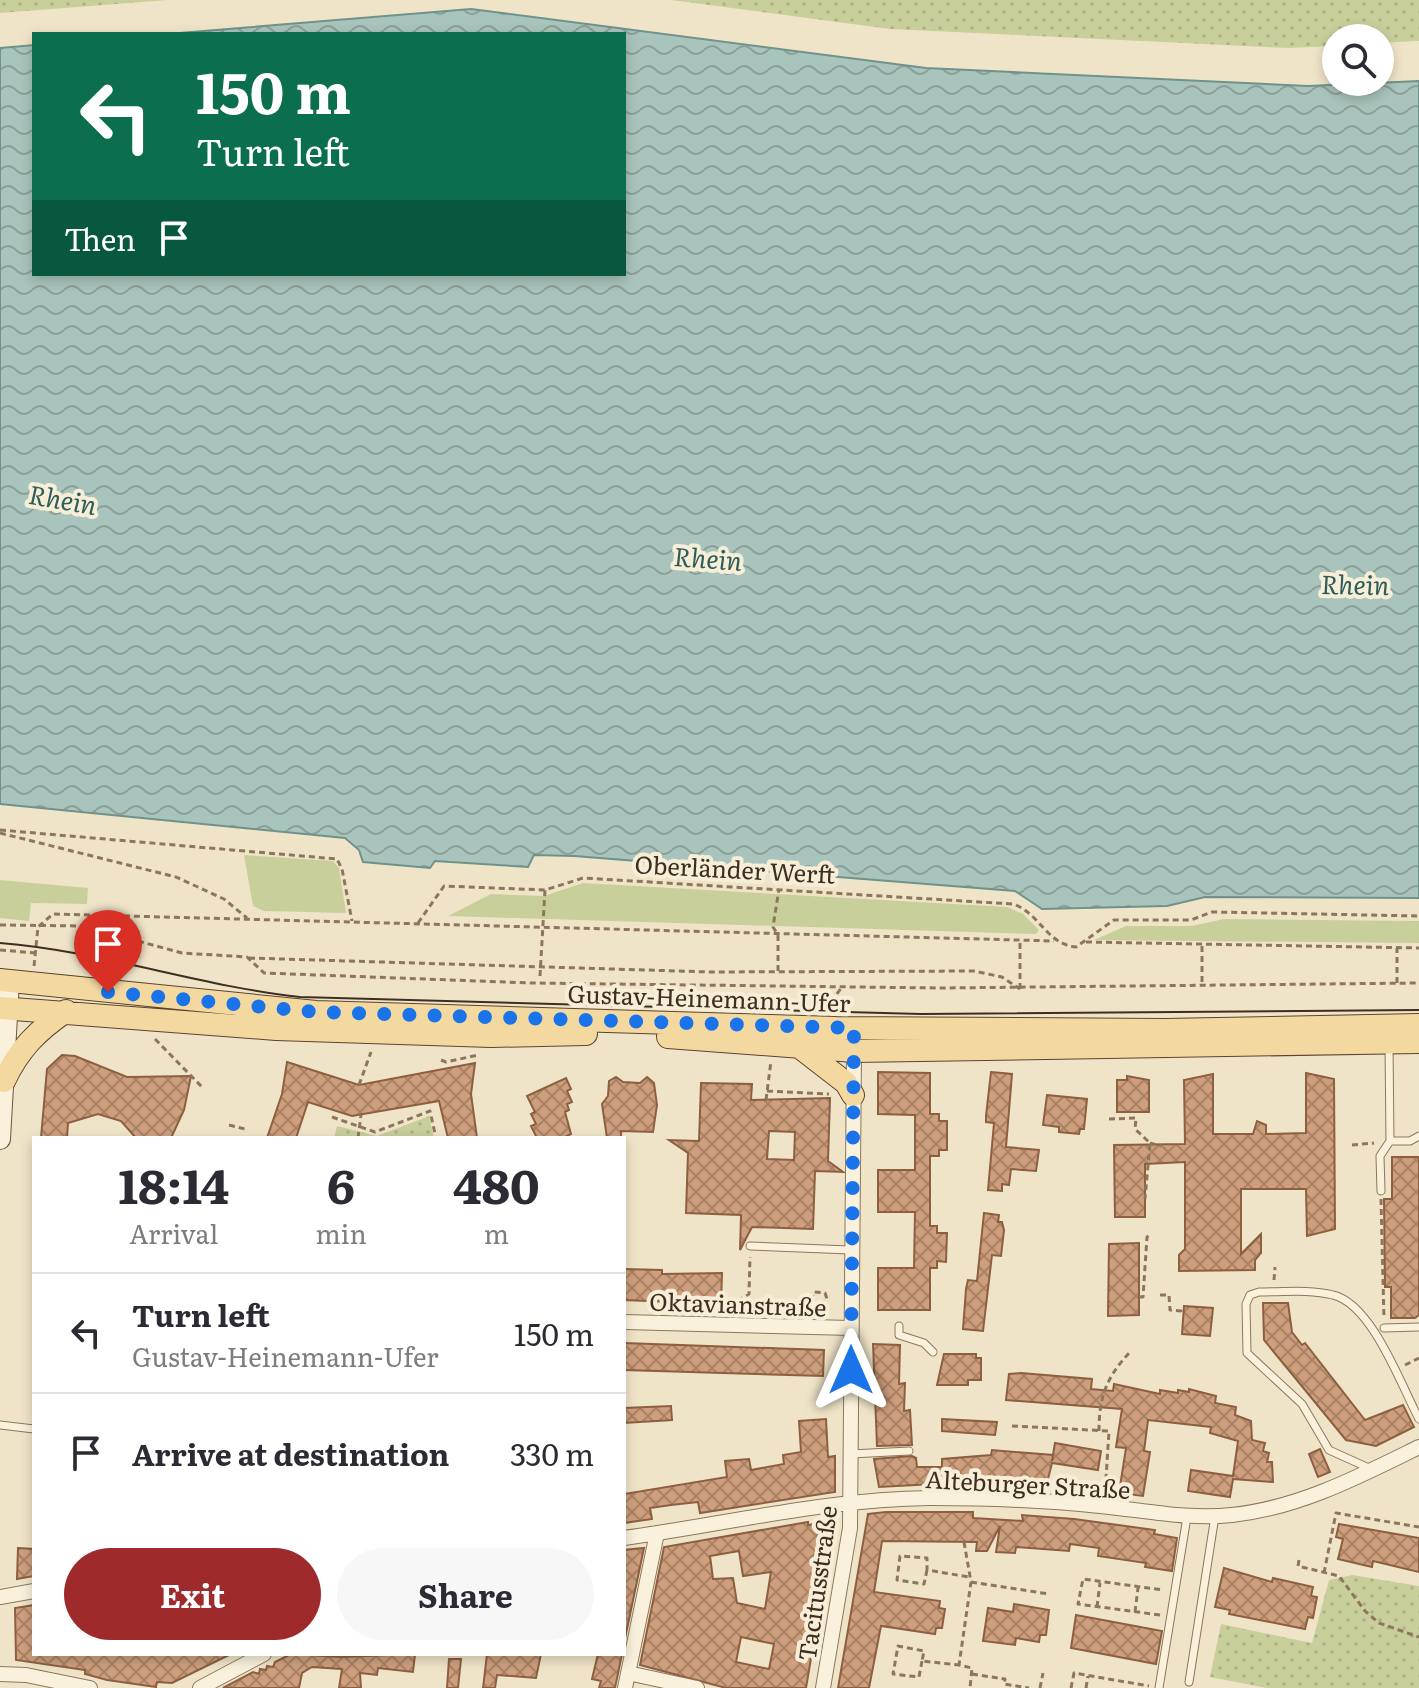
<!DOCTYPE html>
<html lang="en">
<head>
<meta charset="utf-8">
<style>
	body { margin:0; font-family:Literata,serif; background:#f7f7f7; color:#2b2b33; height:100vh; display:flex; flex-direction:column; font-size:30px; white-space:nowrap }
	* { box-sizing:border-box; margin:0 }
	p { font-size:26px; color:#7c7c81 }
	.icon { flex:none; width:44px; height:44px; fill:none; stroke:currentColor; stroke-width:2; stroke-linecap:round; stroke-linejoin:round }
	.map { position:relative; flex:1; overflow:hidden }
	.sheet { position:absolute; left:32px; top:1136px; width:594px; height:520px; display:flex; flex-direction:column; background:#fff; border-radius:0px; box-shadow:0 4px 12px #0003 }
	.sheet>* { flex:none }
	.hud { position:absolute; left:32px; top:32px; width:594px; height:244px; border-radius:0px; box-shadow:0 4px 12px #0003; background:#0b6e4f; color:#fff; overflow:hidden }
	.fabs { position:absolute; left:1322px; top:24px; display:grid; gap:16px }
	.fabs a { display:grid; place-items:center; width:72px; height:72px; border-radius:50%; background:#fff; box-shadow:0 4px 12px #0003; font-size:40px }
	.pin { position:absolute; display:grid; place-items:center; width:68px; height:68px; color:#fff; margin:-82px -34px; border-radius:50% 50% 50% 0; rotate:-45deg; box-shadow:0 0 8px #0007 }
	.pin .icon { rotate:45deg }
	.me { position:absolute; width:88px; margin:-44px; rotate:0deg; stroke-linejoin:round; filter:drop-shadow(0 0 6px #0008) }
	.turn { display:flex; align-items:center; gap:28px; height:168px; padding:0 32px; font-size:36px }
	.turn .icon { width:104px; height:104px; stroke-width:2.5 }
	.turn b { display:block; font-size:56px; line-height:68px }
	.then { display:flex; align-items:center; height:76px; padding:0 32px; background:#0003; gap:16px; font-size:30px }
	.eta { display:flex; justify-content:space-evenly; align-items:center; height:136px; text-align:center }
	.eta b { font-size:48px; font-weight:700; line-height:56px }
	.primary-button { display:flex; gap:16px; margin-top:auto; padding:16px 32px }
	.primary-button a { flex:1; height:92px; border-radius:48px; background:#9e2a2b; color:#fff; font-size:32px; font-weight:700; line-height:92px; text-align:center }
	.primary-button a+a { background:#f7f7f7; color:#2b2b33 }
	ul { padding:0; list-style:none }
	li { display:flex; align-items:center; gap:24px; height:120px; padding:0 32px; border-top:2px solid #e1e1e2 }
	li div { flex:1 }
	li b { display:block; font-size:30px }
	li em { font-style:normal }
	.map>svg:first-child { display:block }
	.green { fill:#c9cf9b }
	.park { fill:url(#park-dots) }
	.water { fill:url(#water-waves); stroke:#6f938a; stroke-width:2 }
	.building { fill:url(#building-cross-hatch); stroke:#8d5f41; stroke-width:2; fill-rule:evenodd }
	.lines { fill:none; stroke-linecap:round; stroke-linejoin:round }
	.lane-casing { stroke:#8d765c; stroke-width:9 }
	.street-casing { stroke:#8d765c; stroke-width:16 }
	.secondary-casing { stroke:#6f573f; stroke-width:22 }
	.primary-casing { stroke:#5b4430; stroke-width:24 }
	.path { stroke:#8d765c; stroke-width:3; stroke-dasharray:6 4; stroke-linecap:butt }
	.lane { stroke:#faf1dc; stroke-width:7 }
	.street { stroke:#faf1dc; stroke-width:14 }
	.secondary { stroke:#faf1dc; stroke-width:20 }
	.primary { stroke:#f3d9a0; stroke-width:22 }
	.tram { stroke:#3d2e20; stroke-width:2 }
	.route { stroke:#1a73e8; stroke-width:14; stroke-dasharray:0 25.2 }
	.labels { text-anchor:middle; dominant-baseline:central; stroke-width:8; stroke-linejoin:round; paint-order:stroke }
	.street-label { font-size:24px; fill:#3d2e20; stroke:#f7eed8 }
	.water-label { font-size:26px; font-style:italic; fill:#2f5d5a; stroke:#f7eed8 }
</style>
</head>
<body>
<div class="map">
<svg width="1419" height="1688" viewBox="0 0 1419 1688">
	<defs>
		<pattern id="park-dots" width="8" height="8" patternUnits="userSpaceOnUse" patternTransform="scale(2)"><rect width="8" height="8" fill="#c9cf9b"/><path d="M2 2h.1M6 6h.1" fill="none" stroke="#aeb285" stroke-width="1.8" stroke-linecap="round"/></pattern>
		<pattern id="water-waves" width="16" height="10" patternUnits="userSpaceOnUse" patternTransform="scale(2)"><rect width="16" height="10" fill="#a9c4bc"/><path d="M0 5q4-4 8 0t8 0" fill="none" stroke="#8ba098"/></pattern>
		<pattern id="building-cross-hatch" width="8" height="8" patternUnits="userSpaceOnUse" patternTransform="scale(2)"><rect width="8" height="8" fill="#cf9f7d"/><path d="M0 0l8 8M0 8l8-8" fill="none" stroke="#a98266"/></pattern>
	</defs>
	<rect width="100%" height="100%" fill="#f0e4c8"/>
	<path class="green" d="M244 855 333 861 339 868 346 913 264 911 253 906Z
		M0 880 88 888 87 904 31 903 29 921 0 918Z
		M583 883 1007 907 1023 914 1039 930 1036 934 448 916 491 894 544 896Z
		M1224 919 1419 921V943L1094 940 1126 926H1192Z"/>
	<path class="park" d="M0 0H168L0 13Z
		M671 0H1419V41L1380 43V38H1336V46L1288 48 890 29Z
		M429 1116 434 1138H334L337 1126 377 1136Z
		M1352 1575 1419 1586V1688H1267L1210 1677 1221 1624 1312 1643 1329 1580Z"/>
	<path class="water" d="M471 9 926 68 1308 86 1419 81V898L1205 897 1167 906 1042 909 1015 891 574 856 534 855 528 867 435 861 430 868 363 862 359 850 345 838 0 804V48L34 45V274H624V34H167Z"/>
	<path class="building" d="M62 1055 75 1056 127 1077 191 1076 184 1110 171 1138H136L121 1121 98 1114 68 1123 67 1138H41L47 1069Z
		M287 1062 359 1085 475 1063 471 1094 477 1138H448L439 1101 352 1116 308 1102 296 1138H267L282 1094Z
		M878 1072 930 1073V1114H939V1121H947V1150H939V1156H930V1226H937V1233H947L946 1262 937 1261V1268H930V1310H878V1268H914L915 1212H878V1170H915V1115L878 1114Z
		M991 1072 1012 1074 1006 1147 1039 1150 1036 1171 1011 1169 1009 1185 1002 1184V1191L988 1190 994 1123 986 1122V1116Z
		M1306 1073 1334 1079 1335 1229 1307 1236 1306 1189H1241V1254L1261 1234V1253L1255 1260V1270L1179 1271V1255L1185 1249V1162L1145 1164V1217H1115L1114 1145 1185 1144 1184 1080 1213 1074V1134H1253L1257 1121 1266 1125V1134L1306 1133Z
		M1127 1076 1149 1080V1112H1117V1080H1127Z
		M647 1077 654 1083 657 1105 653 1132 621 1131V1138H607L602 1104 608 1096 609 1081 616 1077 623 1082 640 1083Z
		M566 1078 571 1089 567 1091 572 1102 567 1104 569 1110 565 1112 571 1134 563 1138H537L531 1126 536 1124 531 1114 535 1112 527 1096Z
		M701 1083 752 1084 751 1100 830 1098 828 1161 843 1172 815 1171 813 1229 752 1227 740 1250 741 1215 686 1213 688 1153 669 1140 699 1141ZM769 1131 795 1132 794 1160 767 1159Z
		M1047 1095 1087 1099 1084 1129H1080L1079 1134 1059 1132V1127L1043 1125Z
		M1392 1157H1419V1315L1415 1318H1391V1287H1385L1384 1199H1392Z
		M984 1213 999 1215 998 1222H1002L1004 1230 1001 1256 992 1255 983 1331 963 1329 966 1289 968 1280 977 1281Z
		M1139 1243V1315L1108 1316 1109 1244Z
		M624 1269 662 1270V1274L722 1273 721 1304 624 1300Z
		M1263 1303H1288L1292 1332 1302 1345 1305 1343 1365 1420 1403 1405 1414 1427 1376 1446 1346 1440 1264 1340Z
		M1184 1306 1213 1308 1210 1336 1182 1334Z
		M624 1343 824 1350 823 1376 624 1370Z
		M873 1344 900 1345 899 1384 905 1383 904 1411 910 1410 912 1445 877 1446Z
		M944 1354H976V1358H981V1380H968V1385H937Z
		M1021 1373 1092 1379 1091 1389 1113 1391 1114 1384 1160 1394V1390L1178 1393V1390L1189 1392V1389L1216 1396 1215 1403 1236 1407 1235 1415 1251 1421 1252 1440 1265 1443 1263 1451 1269 1453 1267 1462H1272L1273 1482 1233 1479 1230 1497 1188 1491 1191 1470 1233 1476 1238 1441 1210 1433 1211 1427 1148 1420 1144 1451 1150 1452 1143 1496 1119 1493 1126 1448 1116 1447 1122 1409 1006 1400 1009 1374Z
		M671 1406 672 1420 624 1423V1408Z
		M826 1419 828 1457 835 1456V1492L700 1513 698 1502 671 1505 650 1508 652 1519 624 1523V1494L727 1477 725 1461 749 1459 751 1470 784 1464 783 1455 801 1452 799 1421Z
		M942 1419 997 1422 995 1435 942 1431Z
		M1055 1443 1101 1451 1098 1470 1052 1463 1047 1483 990 1481 879 1487 874 1459 912 1456 916 1458 917 1467H942V1459L991 1455 992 1450 1053 1455 1052 1461Z
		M1320 1449 1330 1472 1318 1477 1309 1454Z
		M886 1512H973V1518L1023 1521 1022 1515 1074 1519 1155 1530 1154 1534 1177 1538 1172 1571 1145 1567 1146 1563 1098 1556 1099 1548 1070 1544 1069 1551 1016 1547 1015 1553 996 1552 1000 1526 987 1551H976L977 1542 882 1541 874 1592 940 1601 939 1608 945 1609 942 1628H936L935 1634 881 1626 869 1688H838L868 1514Z
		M808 1522V1525L824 1522 830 1527 831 1540 806 1688H726L640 1665 664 1547ZM739 1551 743 1576 771 1572 765 1609 737 1603 733 1578 713 1579 710 1556ZM741 1637 774 1644 769 1669 736 1662Z
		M1339 1524 1419 1538V1572L1373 1561 1372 1567 1338 1559 1343 1539 1336 1537Z
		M18 1548 34 1549V1576L17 1579Z
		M644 1548 624 1643V1550Z
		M1224 1568 1272 1582 1273 1578 1313 1587 1311 1596 1317 1597 1313 1618 1308 1617 1305 1629 1229 1614 1230 1610 1215 1607Z
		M1014 1604 1049 1610 1046 1635H1040L1039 1642 1016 1638 1015 1645 983 1641 988 1608 1013 1612Z
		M34 1605V1654H231L172 1683 157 1682 156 1687 107 1680 85 1674V1670L16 1660 15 1608Z
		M1076 1615 1162 1631 1156 1664 1071 1648Z
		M291 1654 341 1657 415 1654 413 1672 378 1668 377 1675 360 1673 361 1688H339L342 1669 312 1667 302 1673 299 1688H223L253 1672 259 1674 260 1669 266 1670 267 1666 273 1667 275 1662Z
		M487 1654H541L536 1678 497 1675 495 1688H483Z
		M598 1654H622L615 1688H599L601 1681 592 1679Z
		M449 1659H461L458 1688H447Z"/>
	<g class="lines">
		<g class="lane-casing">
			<path id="lane" d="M1389 1045 1390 1141H1410L1419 1136
				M1381 1191 1380 1156 1390 1141
				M750 1246 850 1250
				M899 1326V1335L924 1343 933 1352
				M1384 1328 1419 1327
				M0 1425 34 1429
				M851 1454 909 1451
				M1371 1469 1329 1450 1302 1404 1247 1353 1246 1304 1250 1295 1259 1292C1283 1292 1310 1289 1333 1295 1372 1304 1401 1385 1419 1419
				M1189 1682 1215 1516
				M1159 1688 1187 1517"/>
		</g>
		<g class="street-casing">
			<path id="street" d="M624 1322 851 1328
				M624 1538C726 1524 827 1499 930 1498 987 1498 1044 1500 1100 1506 1144 1510 1187 1520 1232 1515 1299 1508 1360 1476 1419 1447
				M0 1597 34 1591
				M628 1673 697 1688
				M0 1674 26 1675 90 1688
				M200 1688 264 1654
				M625 1688 657 1533
				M823 1688 850 1528 854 1051"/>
		</g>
		<g class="secondary-casing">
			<path id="secondary" d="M0 1139 9 981"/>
		</g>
		<g class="primary-casing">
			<path id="primary" d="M0 980 316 1012 836 1028 1165 1030 1419 1025
				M0 1008 276 1029 491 1036 586 1034
				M668 1037 854 1051 1419 1042
				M802 1049 846 1083 853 1095
				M4 1081C19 1049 37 1031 66 1011"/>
		</g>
		<path class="path" d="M0 830 337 859 342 869 352 921
			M0 833 176 877 224 899 247 918
			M418 923 444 886 545 890 583 878 1013 904C1040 913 1046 944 1076 947L1114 920H1191L1212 912 1419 916
			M0 925 83 926 182 953 247 957 264 973 532 983 940 988 1419 983
			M1086 942 1419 948
			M1202 946V986
			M0 950 36 953
			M249 958 711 972 974 971 1002 977 1020 989
			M34 966 38 927 53 914 1054 941
			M778 971V935L773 927 779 889
			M540 976 545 890
			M1397 983V948
			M1020 989V942
			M825 1010 842 987
			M155 1039 202 1087
			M441 1060 446 1062 478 1055
			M359 1085 371 1052
			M767 1091 829 1094
			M766 1100 771 1061
			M332 1117 375 1132 430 1111 436 1138
			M1109 1119 1136 1118 1135 1129 1150 1143 1145 1199
			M229 1125 245 1129
			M358 1138 361 1115
			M1150 1143 1161 1146
			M1352 1145 1374 1143
			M1381 1199 1384 1319
			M1274 1280 1275 1267
			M1160 1295H1169L1170 1310 1181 1311V1315
			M1139 1297H1143L1147 1237 1152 1234
			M729 1306 749 1294 750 1257
			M721 1309 819 1307 827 1299 825 1293 814 1292 809 1307
			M1405 1365 1419 1358
			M1012 1426 1109 1431 1105 1494
			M1099 1431C1099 1396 1107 1376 1131 1351
			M964 1542 971 1582 959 1665 972 1668 970 1688
			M1299 1560 1298 1566 1339 1576 1365 1611 1379 1623 1419 1637
			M927 1570 924 1584 897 1580 900 1556 927 1558V1570L969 1577
			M1324 1573 1336 1513 1419 1527
			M971 1582 1049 1594
			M1097 1607 1100 1583
			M1135 1612 1138 1588
			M1160 1615 1078 1604 1083 1579 1163 1590
			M922 1661 919 1677 893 1674 898 1646 924 1651 922 1661 959 1665
			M972 1674 1005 1679 1004 1684 1029 1688
			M1040 1688 1043 1673
			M1071 1688 1074 1673 1149 1686
			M1086 1688 1088 1676"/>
		<use href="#lane" class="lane"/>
		<use href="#street" class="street"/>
		<use href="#secondary" class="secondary"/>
		<use href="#primary" class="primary"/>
		<path class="tram" d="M0 943C102 951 198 986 300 997L921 1014 1419 1010"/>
	</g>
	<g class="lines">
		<path class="route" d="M108 992 316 1012 854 1028 851 1370"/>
	</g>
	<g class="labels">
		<g class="street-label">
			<text transform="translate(735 868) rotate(3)">Oberländer Werft</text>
			<text transform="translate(709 997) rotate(2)">Gustav-Heinemann-Ufer</text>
			<text transform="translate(738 1303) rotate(2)">Oktavianstraße</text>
			<text transform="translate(1028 1483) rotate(3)">Alteburger Straße</text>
			<text transform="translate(816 1583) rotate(-82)">Tacitusstraße</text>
		</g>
		<g class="water-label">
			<text transform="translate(63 498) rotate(10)">Rhein</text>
			<text transform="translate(708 557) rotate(4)">Rhein</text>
			<text transform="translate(1355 583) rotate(1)">Rhein</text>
		</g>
	</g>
</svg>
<div class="fabs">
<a><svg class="icon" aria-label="search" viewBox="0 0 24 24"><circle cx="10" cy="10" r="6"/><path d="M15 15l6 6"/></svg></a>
</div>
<div class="pin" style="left:108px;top:992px;background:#d93025"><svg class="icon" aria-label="arrive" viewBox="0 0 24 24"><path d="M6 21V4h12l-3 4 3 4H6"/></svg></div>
<svg class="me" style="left:851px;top:1370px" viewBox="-20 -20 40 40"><path d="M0-17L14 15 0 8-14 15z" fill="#1a73e8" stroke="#fff" stroke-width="4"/></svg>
<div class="hud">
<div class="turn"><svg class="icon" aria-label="left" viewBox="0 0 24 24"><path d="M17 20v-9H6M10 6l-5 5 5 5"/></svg><div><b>150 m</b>Turn left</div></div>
<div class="then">Then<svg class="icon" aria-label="arrive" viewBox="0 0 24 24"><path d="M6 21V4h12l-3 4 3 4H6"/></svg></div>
</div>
<section class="sheet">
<div class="eta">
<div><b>18:14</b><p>Arrival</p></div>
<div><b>6</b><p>min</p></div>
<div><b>480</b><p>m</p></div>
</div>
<ul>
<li><svg class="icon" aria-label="left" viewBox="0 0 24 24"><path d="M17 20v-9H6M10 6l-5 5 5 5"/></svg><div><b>Turn left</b><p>Gustav-Heinemann-Ufer</p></div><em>150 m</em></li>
<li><svg class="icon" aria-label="arrive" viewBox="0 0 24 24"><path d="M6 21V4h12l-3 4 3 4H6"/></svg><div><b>Arrive at destination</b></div><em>330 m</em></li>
</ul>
<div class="primary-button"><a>Exit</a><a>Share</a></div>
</section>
</div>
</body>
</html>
